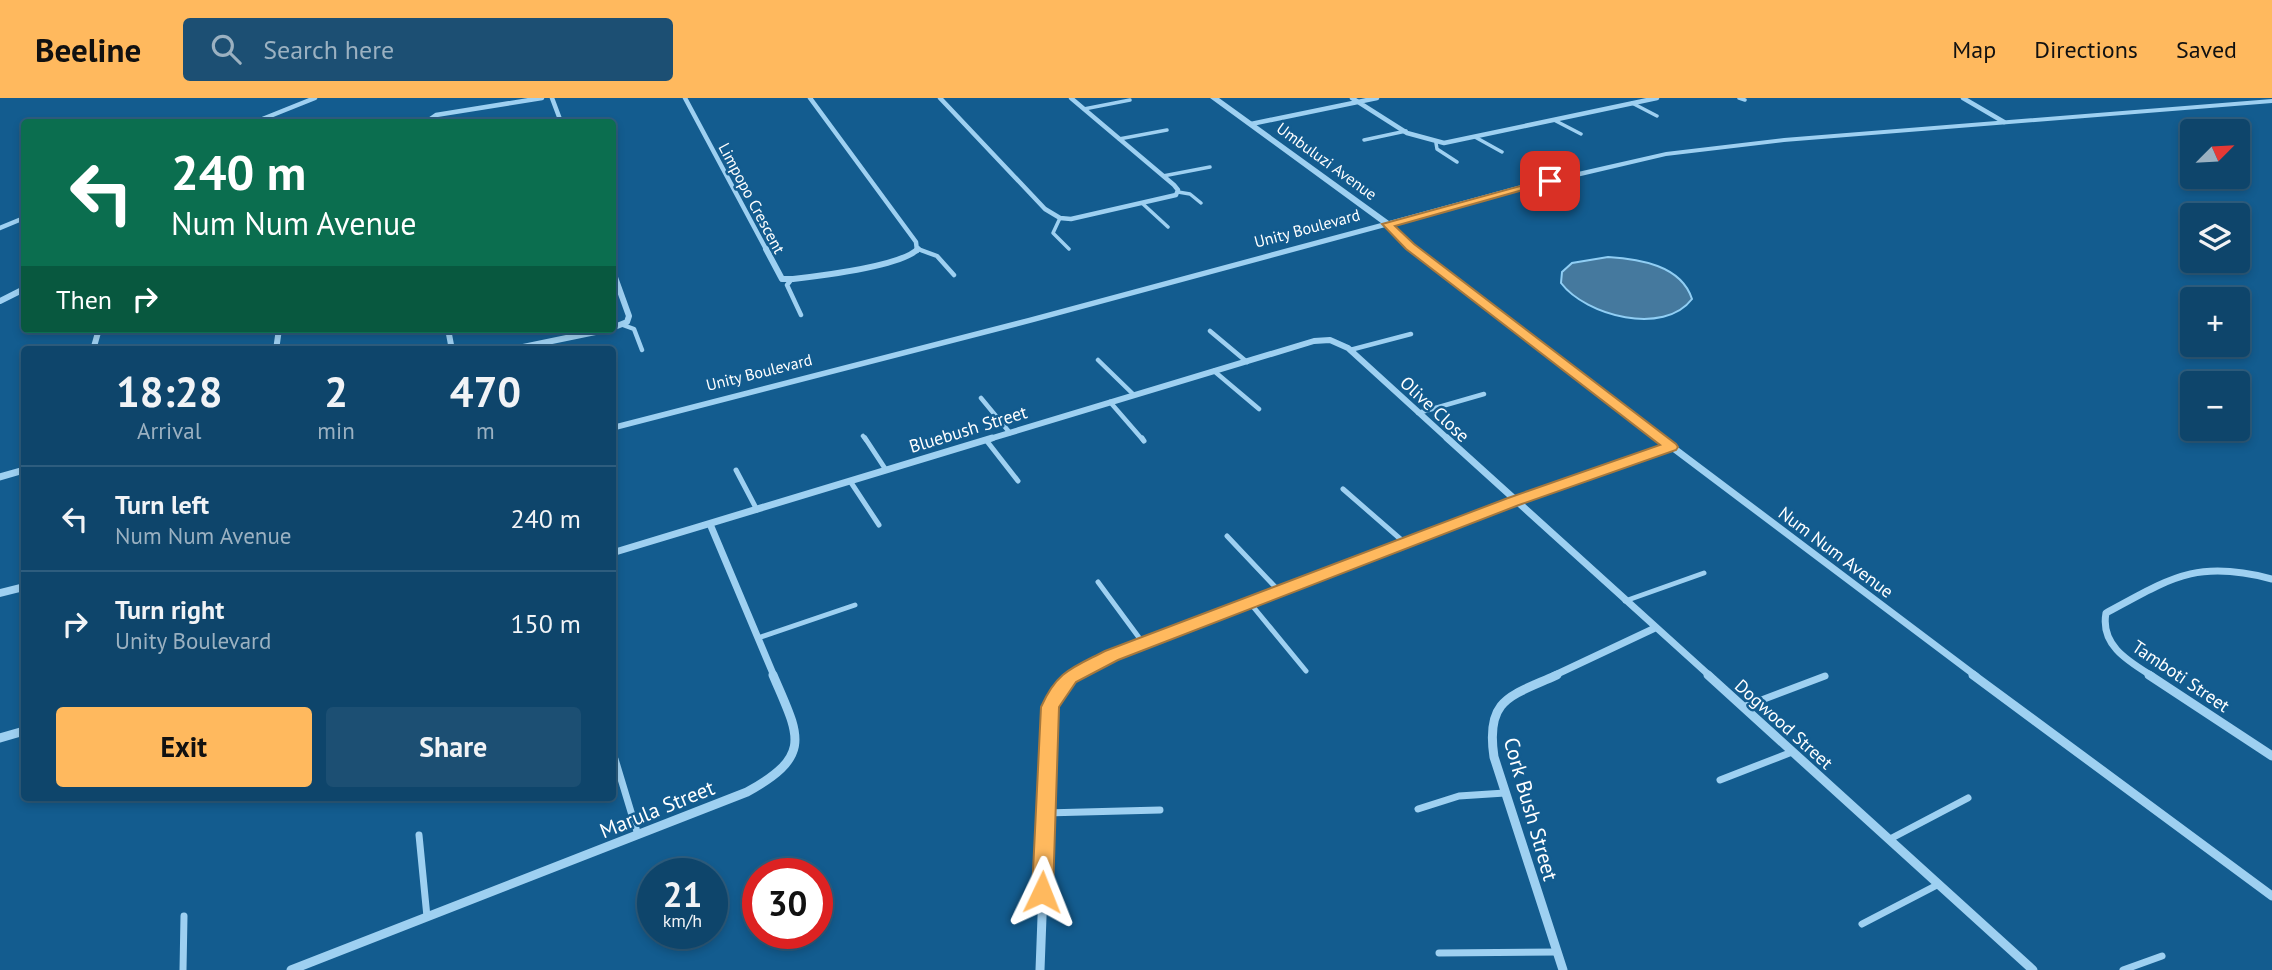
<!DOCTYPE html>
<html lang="en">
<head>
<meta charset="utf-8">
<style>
	body { margin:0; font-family:"PT Sans",sans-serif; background:#1c4f73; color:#f1f3f6; height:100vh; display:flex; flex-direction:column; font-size:26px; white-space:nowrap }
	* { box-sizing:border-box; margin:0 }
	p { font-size:23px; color:#9bb1c1 }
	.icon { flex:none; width:38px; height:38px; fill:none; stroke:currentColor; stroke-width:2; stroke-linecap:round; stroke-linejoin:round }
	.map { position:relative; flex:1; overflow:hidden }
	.drawer { position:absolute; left:21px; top:248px; width:595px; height:455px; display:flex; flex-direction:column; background:#0e456b; border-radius:7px; box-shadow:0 4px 10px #0003,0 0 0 2px #2e5d7e }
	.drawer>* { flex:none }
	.guide { position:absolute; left:21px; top:21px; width:595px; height:214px; border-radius:7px; box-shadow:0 4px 10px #0003,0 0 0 2px #2e5d7e; background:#0b6e4f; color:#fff; overflow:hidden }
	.needle { width:46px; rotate:66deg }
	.fabs { position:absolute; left:2180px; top:21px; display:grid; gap:14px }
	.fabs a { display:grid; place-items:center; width:70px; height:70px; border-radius:7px; background:#0e456b; box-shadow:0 4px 10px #0003,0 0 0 2px #2e5d7e; font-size:35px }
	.speed { position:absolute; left:637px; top:760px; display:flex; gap:14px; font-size:35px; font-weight:700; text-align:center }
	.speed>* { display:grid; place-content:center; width:91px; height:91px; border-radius:50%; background:#0e456b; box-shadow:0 4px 10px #0003,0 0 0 2px #2e5d7e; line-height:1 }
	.speed small { font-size:18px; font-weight:400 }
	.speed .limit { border:10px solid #d22; background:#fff; color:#111 }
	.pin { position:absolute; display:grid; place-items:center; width:60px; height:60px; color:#fff; margin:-30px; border-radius:14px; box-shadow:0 4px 10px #0006 }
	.me { position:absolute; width:77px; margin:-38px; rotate:2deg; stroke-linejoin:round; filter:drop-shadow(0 0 5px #0008) }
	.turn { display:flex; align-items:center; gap:24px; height:147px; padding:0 35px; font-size:32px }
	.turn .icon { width:91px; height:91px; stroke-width:2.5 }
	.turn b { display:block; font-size:49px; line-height:60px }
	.then { display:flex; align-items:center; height:66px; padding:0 35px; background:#0003; gap:14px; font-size:26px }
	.eta { display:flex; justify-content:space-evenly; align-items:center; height:119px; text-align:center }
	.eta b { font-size:42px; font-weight:700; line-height:49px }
	.primary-button { display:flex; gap:14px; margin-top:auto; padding:14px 35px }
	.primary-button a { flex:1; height:80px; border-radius:7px; background:#ffb95e; color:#111; font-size:28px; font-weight:700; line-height:80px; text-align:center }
	.primary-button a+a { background:#1c4f73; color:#f1f3f6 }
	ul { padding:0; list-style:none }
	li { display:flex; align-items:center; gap:21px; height:105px; padding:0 35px; border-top:2px solid #2e5d7e }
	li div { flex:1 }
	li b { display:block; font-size:26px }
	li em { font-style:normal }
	header { display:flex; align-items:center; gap:42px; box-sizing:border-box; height:98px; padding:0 35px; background:#ffb95e; color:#111 }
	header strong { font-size:33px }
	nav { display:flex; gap:38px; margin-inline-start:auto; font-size:24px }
	.search { width:490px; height:63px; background:#1c4f73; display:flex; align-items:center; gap:18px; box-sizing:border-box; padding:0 24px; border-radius:7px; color:#9bb1c1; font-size:26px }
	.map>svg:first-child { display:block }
	.water { fill:#45799e; stroke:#90cef4; stroke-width:2 }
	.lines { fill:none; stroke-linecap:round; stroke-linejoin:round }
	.service-far3 { stroke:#9ed0f1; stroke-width:3.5 }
	.service-far2 { stroke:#9ed0f1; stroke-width:4.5 }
	.service-far1 { stroke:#9ed0f1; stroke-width:5 }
	.service { stroke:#9ed0f1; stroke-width:7 }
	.minor-far3 { stroke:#9ed0f1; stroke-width:4.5 }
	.minor-far2 { stroke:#9ed0f1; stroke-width:6 }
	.minor-far1 { stroke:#9ed0f1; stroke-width:7 }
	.minor { stroke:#9ed0f1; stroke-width:9 }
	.tertiary { fill:#9ed0f1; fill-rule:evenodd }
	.route { fill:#ffb95e; stroke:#a6783d; stroke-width:2 }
	.labels { text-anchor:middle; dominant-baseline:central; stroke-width:5; stroke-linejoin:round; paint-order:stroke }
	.far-street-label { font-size:16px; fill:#fff; stroke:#135c8f }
	.street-label { font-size:18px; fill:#fff; stroke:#135c8f }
	.near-street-label { font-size:21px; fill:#fff; stroke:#135c8f }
</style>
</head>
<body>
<header>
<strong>Beeline</strong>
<div class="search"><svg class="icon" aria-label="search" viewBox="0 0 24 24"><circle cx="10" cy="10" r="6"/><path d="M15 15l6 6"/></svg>Search here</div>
<nav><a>Map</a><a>Directions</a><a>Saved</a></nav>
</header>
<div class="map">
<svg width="2272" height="872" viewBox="0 0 2272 872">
	<rect width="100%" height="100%" fill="#135c8f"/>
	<path class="water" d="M1608 159C1639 161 1681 167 1692 201 1664 238 1586 218 1561 185L1562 174 1572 165Z"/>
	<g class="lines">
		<path class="service-far3" d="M1739 0 1745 2
			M1632 5 1657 18
			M1084 11 1130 2
			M1554 22 1581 36
			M1475 39 1502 54
			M1119 41 1167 32
			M1364 42 1406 33
			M1436 45 1437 51 1457 64
			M1163 78 1210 69
			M1178 94 1190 96 1201 105
			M1143 106 1168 129
			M1060 120 1053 135 1069 151
			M918 151 923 153"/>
		<path class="service-far2" d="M918 151 937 158 954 177
			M791 182 787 187 801 217
			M623 227 634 231 642 252
			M1210 233 1247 264
			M1350 252 1411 236
			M1098 262 1134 297
			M1214 273 1259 311
			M981 300 1010 335
			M1110 304 1143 342
			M1418 315 1484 296
			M863 338 866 342"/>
		<path class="service-far1" d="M865 340 886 372
			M1142 340 1144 343
			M986 342 1018 383
			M736 372 757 412
			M850 383 879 427
			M1343 391 1405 445
			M1227 438 1279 493
			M1098 484 1143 545
			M1625 503 1704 475
			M1250 505 1306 573
			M758 540 855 507"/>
		<path class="service" d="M1743 609 1825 578
			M615 661 638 737
			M1720 682 1792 654
			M1418 711 1459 698 1505 695
			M1045 715 1160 712
			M419 737 427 819
			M1890 741 1968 700
			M1862 826 1939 786
			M1439 855 1557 854
			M183 872 184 818
			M2123 872 2162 858"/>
		<path class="minor-far3" d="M552 0 561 24
			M685 0 767 153
			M810 0 916 144 917 153
			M940 0 1045 111 1060 120 1071 121 1176 97 1178 92 1174 87 1071 0
			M1352 0 1407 35 1444 45 1657 0
			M1963 0 2004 24
			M255 24 315 0
			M426 24 436 17 542 0
			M1251 26 1377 0
			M1388 126 1415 153
			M0 130 24 120"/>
		<path class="minor-far2" d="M766 151 782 181H793C819 178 901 168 918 151
			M1413 151 1662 342
			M612 171 629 218 627 224 612 230
			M0 203 24 191
			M448 231 452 252
			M93 252 99 231
			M276 252 279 231
			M508 252 610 231
			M986 342 1314 243 1330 242 1348 250 1449 342"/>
		<path class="minor-far1" d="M1447 340 1710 578
			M1660 340 1976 578
			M0 379 24 372
			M710 426 774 578
			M612 455 992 340
			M1075 578 1111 558 1514 403 1671 349
			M1553 578 1655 530
			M2152 578C2128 563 2100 547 2106 515 2171 480 2196 461 2272 481"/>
		<path class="minor" d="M1557 577C1511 598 1485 600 1494 659L1563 872
			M1708 577 2033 872
			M1973 577 2272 798
			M2149 577 2272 658
			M0 640 24 633
			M291 872 747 694C814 657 799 638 773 577
			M1040 872 1050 609 1061 591 1077 577"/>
		<path class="tertiary" d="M1210 0H1219L1389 123 1525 86 1666 54 1784 40 2272 1V5L1784 44 1666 58 1530 90 1034 224 612 333V327L1028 220 1381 125Z
			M24 485V493L0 499V491Z"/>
	</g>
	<path class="route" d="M1546 81 1555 83 1395 128 1414 146 1676 346 1678 349 1676 352 1519 407 1118 562 1076 584 1059 609 1053 794 1050 800 1042 803 1035 800 1032 794 1041 609C1057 573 1072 570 1105 553L1508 400 1660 347 1406 151 1382 126Z"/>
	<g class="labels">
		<g class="far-street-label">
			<text transform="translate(1327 63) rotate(36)">Umbuluzi Avenue</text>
			<text transform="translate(752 100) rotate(62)">Limpopo Crescent</text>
			<text transform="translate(1307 130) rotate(-15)">Unity Boulevard</text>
			<text transform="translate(759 274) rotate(-14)">Unity Boulevard</text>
		</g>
		<g class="street-label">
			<text transform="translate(1435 311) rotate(43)">Olive Close</text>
			<text transform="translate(968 331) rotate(-17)">Bluebush Street</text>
			<text transform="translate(1836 454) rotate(37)">Num Num Avenue</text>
			<text transform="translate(2181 578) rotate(34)">Tamboti Street</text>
			<text transform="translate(1784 626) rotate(42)">Dogwood Street</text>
		</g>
		<g class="near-street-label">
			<text transform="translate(657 711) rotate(-22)">Marula Street</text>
			<text transform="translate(1531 711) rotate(74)">Cork Bush Street</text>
		</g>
	</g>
</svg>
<div class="fabs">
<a><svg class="needle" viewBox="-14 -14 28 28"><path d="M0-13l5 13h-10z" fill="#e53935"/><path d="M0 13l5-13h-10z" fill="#9bb1c1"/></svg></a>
<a><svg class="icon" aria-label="layers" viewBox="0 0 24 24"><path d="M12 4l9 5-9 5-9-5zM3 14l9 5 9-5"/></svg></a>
<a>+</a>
<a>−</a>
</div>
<div class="speed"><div>21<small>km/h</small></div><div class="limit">30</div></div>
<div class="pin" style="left:1550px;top:83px;background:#d93025"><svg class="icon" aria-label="arrive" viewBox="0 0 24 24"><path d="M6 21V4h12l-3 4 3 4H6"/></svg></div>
<svg class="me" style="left:1042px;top:794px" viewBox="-20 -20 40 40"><path d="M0-17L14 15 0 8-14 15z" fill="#ffb95e" stroke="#fff" stroke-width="4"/></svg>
<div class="guide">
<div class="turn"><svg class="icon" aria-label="left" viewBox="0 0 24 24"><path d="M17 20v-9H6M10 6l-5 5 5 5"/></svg><div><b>240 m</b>Num Num Avenue</div></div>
<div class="then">Then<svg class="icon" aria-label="right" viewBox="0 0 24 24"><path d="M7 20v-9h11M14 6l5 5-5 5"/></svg></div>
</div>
<section class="drawer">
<div class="eta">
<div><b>18:28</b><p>Arrival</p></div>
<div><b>2</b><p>min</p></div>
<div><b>470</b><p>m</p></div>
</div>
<ul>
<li><svg class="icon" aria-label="left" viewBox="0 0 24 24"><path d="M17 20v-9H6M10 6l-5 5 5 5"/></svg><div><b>Turn left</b><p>Num Num Avenue</p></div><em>240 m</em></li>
<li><svg class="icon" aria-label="right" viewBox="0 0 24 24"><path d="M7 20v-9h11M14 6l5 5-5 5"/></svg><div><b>Turn right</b><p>Unity Boulevard</p></div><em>150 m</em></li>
</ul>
<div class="primary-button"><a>Exit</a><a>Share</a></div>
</section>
</div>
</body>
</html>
